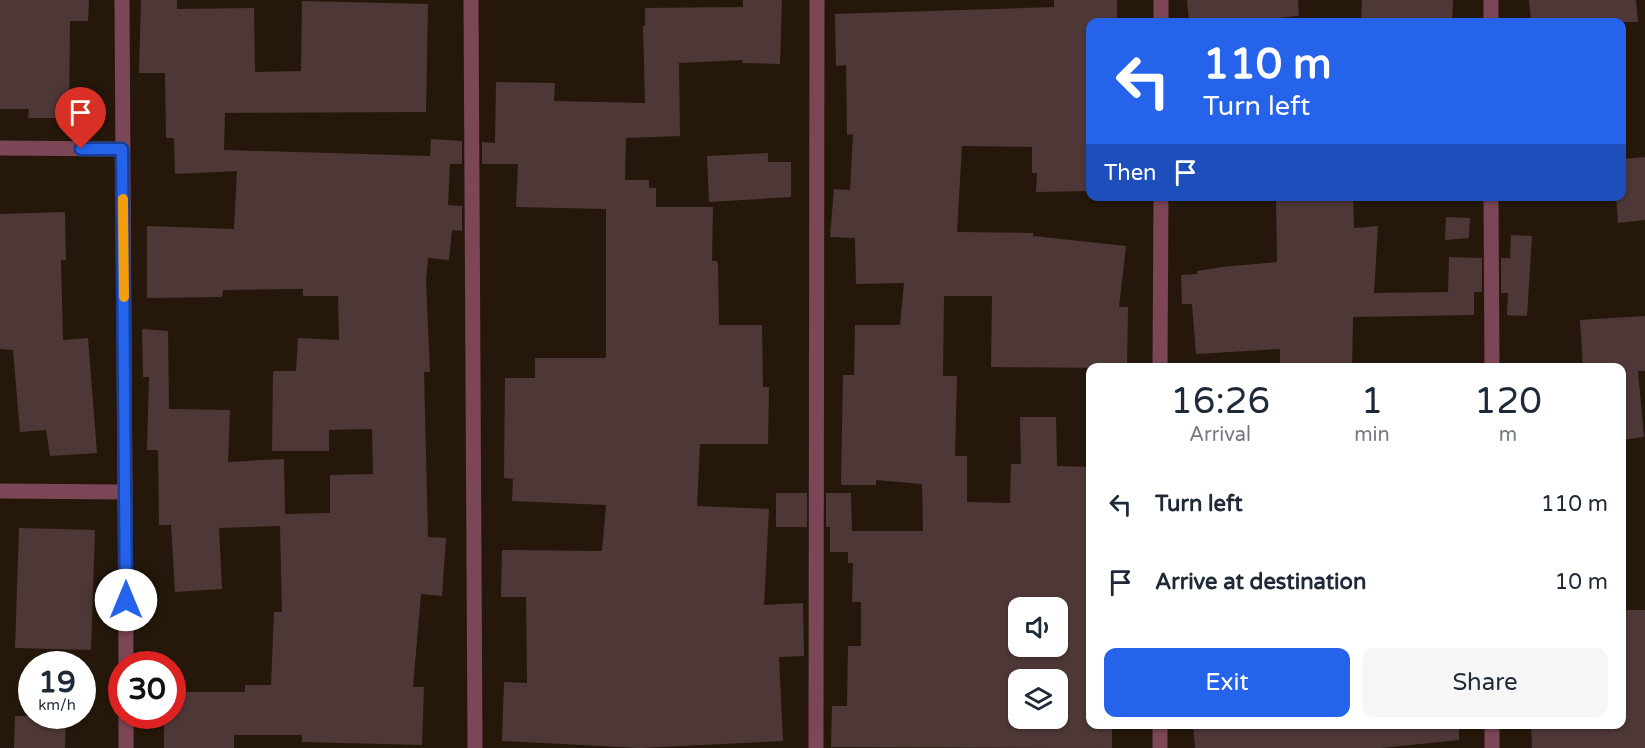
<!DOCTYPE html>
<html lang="en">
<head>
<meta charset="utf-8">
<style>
	body { margin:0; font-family:"Varela Round",sans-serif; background:#f6f6f7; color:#1f2937; height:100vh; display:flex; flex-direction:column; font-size:22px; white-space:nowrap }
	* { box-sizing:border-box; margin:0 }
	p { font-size:20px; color:#747a83 }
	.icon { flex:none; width:33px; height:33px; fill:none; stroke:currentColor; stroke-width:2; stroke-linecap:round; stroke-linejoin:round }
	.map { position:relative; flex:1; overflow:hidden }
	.panel { position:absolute; left:1086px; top:363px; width:540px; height:366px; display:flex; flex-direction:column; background:#fff; border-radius:12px; box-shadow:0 2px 4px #0004 }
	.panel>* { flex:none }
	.top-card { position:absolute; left:1086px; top:18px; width:540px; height:183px; border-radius:12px; box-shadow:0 2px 4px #0004; background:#2563eb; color:#fff; overflow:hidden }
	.fabs { position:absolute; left:1008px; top:597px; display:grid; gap:12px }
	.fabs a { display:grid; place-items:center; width:60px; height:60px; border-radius:12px; background:#fff; box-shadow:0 2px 4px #0004; font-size:30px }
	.speed { position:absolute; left:18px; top:651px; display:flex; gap:12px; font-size:30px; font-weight:700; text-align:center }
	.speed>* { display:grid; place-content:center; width:78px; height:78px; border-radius:50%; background:#fff; box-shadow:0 2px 4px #0004; line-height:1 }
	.speed small { font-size:15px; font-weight:400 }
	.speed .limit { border:9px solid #d22; background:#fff; color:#111 }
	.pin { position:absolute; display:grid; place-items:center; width:51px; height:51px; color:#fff; margin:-62px -26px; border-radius:50% 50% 50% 0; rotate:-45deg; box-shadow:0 0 6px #0007 }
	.pin .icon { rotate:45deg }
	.me { position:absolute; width:66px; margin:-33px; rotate:0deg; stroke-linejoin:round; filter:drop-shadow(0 0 4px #0008) }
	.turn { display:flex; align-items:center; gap:21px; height:126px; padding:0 18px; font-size:27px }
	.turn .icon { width:78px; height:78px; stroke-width:2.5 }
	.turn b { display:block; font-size:42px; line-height:51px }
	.then { display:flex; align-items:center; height:57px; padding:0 18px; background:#0003; gap:12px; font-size:22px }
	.eta { display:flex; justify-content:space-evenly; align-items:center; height:102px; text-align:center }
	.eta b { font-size:36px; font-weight:600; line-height:42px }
	.cta { display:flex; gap:12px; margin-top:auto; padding:12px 18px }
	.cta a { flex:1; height:69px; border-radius:12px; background:#2563eb; color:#fff; font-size:24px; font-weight:600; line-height:69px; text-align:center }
	.cta a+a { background:#f6f6f7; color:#1f2937 }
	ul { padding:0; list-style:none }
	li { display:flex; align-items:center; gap:18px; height:78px; padding:0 18px }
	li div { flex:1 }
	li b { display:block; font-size:22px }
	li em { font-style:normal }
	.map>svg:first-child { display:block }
	.building { fill:#4e3837; fill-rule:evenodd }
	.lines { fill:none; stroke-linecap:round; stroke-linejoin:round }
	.street { stroke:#7b4655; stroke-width:15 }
	.route-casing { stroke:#184099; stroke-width:15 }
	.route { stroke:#2563eb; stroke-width:10 }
	.slow { stroke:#f59e0b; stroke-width:10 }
</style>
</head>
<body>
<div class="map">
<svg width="1645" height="748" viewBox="0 0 1645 748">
	<rect width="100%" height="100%" fill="#25180a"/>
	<path class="building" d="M0 0H89L88 21H70L69 118H28L29 109H0Z
		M141 0H177V9L254 8 255 72 301 71 302 1 428 4 426 112 225 113 224 150 430 156 431 139 462 141V164H450L448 205 462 206V231L452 230 449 260 428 258 426 281 430 372H424L428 537 446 538 442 596 421 594 413 687H424L422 745 302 742V735H234V748H164V716H172V692H245V685H271L274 612H282L280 526 219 528 222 589 175 592 171 525H159L158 450H147L149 377H143L142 329 168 331 169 409 230 410 228 462 284 459 285 514 330 513V475L373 474 372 429 329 430V451H272L273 371H296L298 338 339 340 338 296H303V289L223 290 222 297 147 298V226L234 229 237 171 175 174 174 138H166L165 73H139Z
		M743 0H782L780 64 742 63 743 60 679 63 680 136 626 138 625 180H649V188H656V207H713L712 261H717L718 266 719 325H762L763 387H769L768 444H700L697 506 769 509 764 605 803 603 804 656 779 657 783 741 640 748 502 741 504 682 527 683 526 597H501L502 550 602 551 606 505 512 501 513 479 504 478 505 378H535V358H606V209L516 207 518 164H482V142L495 143 496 82 555 83 554 101 645 103 643 26H645V8L743 7Z
		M1054 0H1117V21H1090V191L1036 192 1037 173H1032V147L962 146 957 232 1033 233V236L1126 246 1119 307H1128L1127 368 991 367 992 296H944L943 376H957L955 456H967V502L1010 503 1011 464H1021L1020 417H1056L1057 466 1090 467V724H1112V748L831 747 832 706H847L848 646H861V602H852L853 563H848V552H830V527H826V493H851L852 531H923L922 484 876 480V485H841L843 375H854L855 325H900L904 283 856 284 855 238 830 237 834 189 850 190 853 134 847 135 846 65 836 66 835 14 1054 7ZM1018 608H1058V646H1018ZM1018 680H1058V718H1018Z
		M1187 0H1298L1299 16 1230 22H1189Z
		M1362 0H1453L1452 22 1361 21Z
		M1529 0H1636L1638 22H1531Z
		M768 153V162H791V197L709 202 707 156Z
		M1645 157V220L1618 223 1616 196H1622V159Z
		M1276 196H1353L1354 228 1378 226 1374 293 1448 292 1449 257 1482 258V292H1474V315L1353 317 1352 368H1280V349L1196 354 1192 304H1182L1181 275 1197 274V271L1222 267 1277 262Z
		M65 212 66 260H61L63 340 88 338 97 453 50 456 46 430 20 432 13 350 0 349V214Z
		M1446 217 1470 218 1469 238 1445 240Z
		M1511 235 1532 236 1527 316 1507 315 1508 293H1501V258H1510Z
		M1645 316V371H1638L1644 437 1622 440V368H1583L1580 320Z
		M776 493H807V527H776Z
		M19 528 95 530 91 650 15 648Z
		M1622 610H1645V748H1532L1531 724H1622Z
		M15 716H66L65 748H14Z
		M1193 724H1459V740L1381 748H1195Z"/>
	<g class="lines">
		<path class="street" d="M122 0 126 664
			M471 0 475 748
			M1161 0V22
			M1491 0V22
			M0 148 122 149
			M1491 196 1492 368
			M1160 368 1161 196
			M0 491 125 492
			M126 716V748
			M1492 724V748
			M816 748 817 0
			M1160 748V724"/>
	</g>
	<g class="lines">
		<g class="route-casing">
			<path id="route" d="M81 149H122L126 600"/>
		</g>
		<use href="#route" class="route"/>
		<path class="slow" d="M123 199 124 297"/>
	</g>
</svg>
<div class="fabs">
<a><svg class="icon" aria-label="sound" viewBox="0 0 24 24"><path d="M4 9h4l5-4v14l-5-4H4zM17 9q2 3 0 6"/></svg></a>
<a><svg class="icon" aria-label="layers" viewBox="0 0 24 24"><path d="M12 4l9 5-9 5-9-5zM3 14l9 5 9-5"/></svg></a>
</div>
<div class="speed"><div>19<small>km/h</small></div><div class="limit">30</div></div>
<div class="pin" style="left:81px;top:149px;background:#d93025"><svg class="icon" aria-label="arrive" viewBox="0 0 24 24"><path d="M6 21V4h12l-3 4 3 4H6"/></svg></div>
<svg class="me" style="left:126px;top:600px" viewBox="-20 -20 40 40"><circle r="19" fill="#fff"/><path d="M0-13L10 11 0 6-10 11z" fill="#2563eb"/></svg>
<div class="top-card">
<div class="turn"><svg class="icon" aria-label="left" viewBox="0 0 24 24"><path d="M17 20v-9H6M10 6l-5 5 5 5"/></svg><div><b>110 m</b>Turn left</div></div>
<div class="then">Then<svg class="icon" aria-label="arrive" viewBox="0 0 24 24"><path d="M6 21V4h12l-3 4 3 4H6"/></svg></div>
</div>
<section class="panel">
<div class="eta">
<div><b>16:26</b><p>Arrival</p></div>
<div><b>1</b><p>min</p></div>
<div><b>120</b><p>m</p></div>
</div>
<ul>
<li><svg class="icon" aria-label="left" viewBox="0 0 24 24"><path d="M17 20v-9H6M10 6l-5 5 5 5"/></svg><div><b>Turn left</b></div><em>110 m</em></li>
<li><svg class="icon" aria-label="arrive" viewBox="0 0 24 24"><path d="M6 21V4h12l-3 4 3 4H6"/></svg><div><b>Arrive at destination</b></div><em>10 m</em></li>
</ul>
<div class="cta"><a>Exit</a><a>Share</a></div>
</section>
</div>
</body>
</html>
